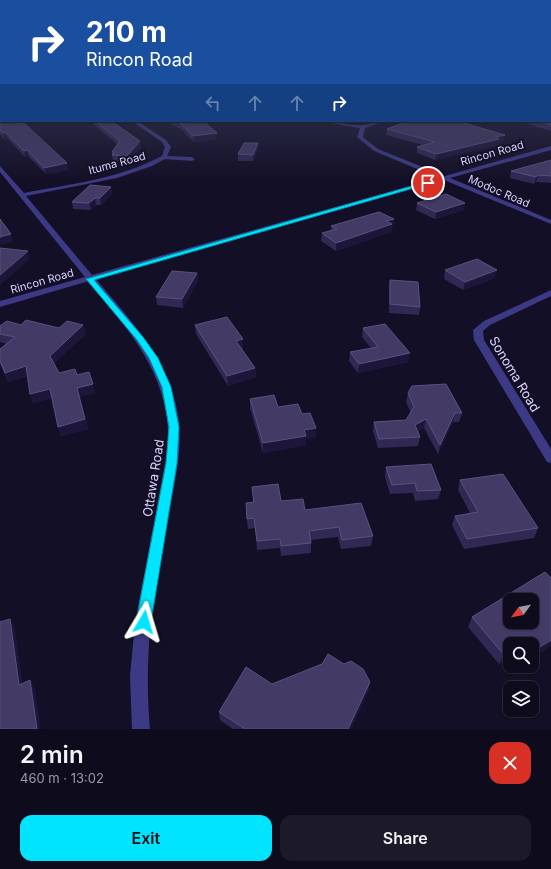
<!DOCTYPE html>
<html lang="en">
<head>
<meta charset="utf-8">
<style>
	body { margin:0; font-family:Inter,sans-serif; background:#1c1929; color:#f1f3f6; height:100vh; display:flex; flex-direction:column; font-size:15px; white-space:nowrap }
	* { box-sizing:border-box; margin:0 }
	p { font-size:13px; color:#9b9ba3 }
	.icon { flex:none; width:22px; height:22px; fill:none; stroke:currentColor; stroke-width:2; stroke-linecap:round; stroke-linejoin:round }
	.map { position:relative; height:729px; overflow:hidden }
	.side { display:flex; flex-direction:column; background:#0e0b1c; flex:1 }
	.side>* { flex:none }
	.banner { position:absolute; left:0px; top:0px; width:551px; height:122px; box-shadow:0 1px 3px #0004,0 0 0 1px #2e2b3b; background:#1a4fa0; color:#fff; overflow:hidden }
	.needle { width:26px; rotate:237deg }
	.fabs { position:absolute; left:503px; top:593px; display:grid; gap:8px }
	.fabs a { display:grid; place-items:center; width:36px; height:36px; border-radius:8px; background:#0e0b1c; box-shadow:0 1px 3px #0004,0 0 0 1px #2e2b3b; font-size:20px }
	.pin { position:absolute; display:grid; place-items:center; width:34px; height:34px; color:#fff; margin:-17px; border:2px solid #fff; border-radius:50%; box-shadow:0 1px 4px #0007 }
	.me { position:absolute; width:44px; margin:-22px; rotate:7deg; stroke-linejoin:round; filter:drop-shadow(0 0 3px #0008) }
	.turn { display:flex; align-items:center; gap:14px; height:84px; padding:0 20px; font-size:18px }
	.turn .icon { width:52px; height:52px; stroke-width:2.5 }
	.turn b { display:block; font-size:28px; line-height:34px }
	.lanes { display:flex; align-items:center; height:38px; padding:0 20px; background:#0003; justify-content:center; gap:20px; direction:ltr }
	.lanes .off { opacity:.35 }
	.round { display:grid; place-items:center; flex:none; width:42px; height:42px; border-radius:12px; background:#1c1929 }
	.overview { display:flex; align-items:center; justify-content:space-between; height:68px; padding:0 20px }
	h1 { font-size:24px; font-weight:600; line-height:30px }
	.button { display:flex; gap:8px; margin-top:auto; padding:8px 20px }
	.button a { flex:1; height:46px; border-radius:12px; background:#00e5ff; color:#111; font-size:16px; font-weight:600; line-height:46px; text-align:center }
	.button a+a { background:#1c1929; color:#f1f3f6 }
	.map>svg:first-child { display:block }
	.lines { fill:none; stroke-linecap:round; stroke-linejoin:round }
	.minor { fill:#3d3a85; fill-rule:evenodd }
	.wall { fill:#312854 }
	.shaded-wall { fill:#1d163a }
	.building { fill:#433a66; stroke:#5a527e; fill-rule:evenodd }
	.route { fill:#00e5ff; stroke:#0095a6 }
	.labels { text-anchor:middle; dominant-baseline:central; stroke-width:4; stroke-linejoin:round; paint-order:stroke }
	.far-street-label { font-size:11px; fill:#d9d4ff; stroke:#130f26 }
	.street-label { font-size:13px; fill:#d9d4ff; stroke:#130f26 }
</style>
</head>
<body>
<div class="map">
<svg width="551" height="729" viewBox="0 0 551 729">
	<rect width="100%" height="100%" fill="#130f26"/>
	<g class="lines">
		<path class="minor" d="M132 121H137L166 140 171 147 167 156 192 157 195 159 192 161 165 159 152 166 117 178 26 196 92 275 439 178 374 151 357 137 360 128 319 121C332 121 351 126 363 125 370 125 377 121 384 121L365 128 363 137 378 149 445 176 551 146V150L450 178 551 220V224L444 180 96 279C125 314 157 347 172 391 186 432 178 466 170 507 166 528 162 549 158 570 149 623 145 675 150 729H132L130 676 135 623 168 448C172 377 130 332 89 281L0 307V301L85 277 0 172V166L24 193C70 184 119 179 162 156L165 147 162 142Z
			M551 290V296L490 325 483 331 484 340 551 449V463L547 462 474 340 473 330 484 321Z"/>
	</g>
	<path class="wall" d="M550 79H551V90L550 89Z
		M551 97V131L518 121H550Z
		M0 108 1 121 67 163 68 170 46 174 29 157H25L8 139H4L0 134Z
		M91 121H111L141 147 128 162H113L112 155V152L117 144 92 123Z
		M165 121H203L217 133V139L194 142 181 129Z
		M387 129 505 135 503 141 499 143 498 145 435 160 417 153V147L423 145 386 135Z
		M258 143V149L253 161H238V154Z
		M551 160V183L536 182 534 184 510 178 511 171Z
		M111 187 112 194 101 205H96L91 210 73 209 72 202Z
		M417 203 464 210 435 219 416 210Z
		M394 219 393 226 392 227 391 232 336 251 321 241 322 233 331 231V226Z
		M445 270 495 278 463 290 444 279Z
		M197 273 198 281 183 308 157 305 156 297Z
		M390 280 420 307 419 315 389 313V289Z
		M21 325 59 328 83 325 86 334 54 363 59 373 77 375 95 393 80 397 88 429 61 436 58 427 52 398 33 403 30 394 27 376 8 382 0 363V349L7 344 0 342V326Z
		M195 325 243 339V348L242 349 255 368 256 377 228 386 196 334Z
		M363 328 408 362 358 373 349 361 350 352 371 348 362 337Z
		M408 393 462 413 459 422H453L438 454 424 428 417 431 420 437 418 446 378 448 373 431 374 422 406 420 411 413 406 402Z
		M250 399 302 414 316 437 306 439V445L263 453 250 408Z
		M386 467 441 490 438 499 415 501 413 493 390 494 385 477Z
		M460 480 538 528 534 538 464 549 452 525 455 516 470 513 458 490Z
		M252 487 281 501 373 536 371 546 341 549 338 537 311 540V553L281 556 280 548 257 550 255 528 248 529 246 513V503H253Z
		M545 572 551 645 535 657 532 654V644H510V657L499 664 468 627 472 617Z
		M370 682 368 691 351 729H233L220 720 219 712 272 684Z"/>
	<path class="shaded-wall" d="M0 99H1V104L0 105Z
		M3 133H6L8 139H4Z
		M217 133V139L194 142 193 136Z
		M505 135 503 141 499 143 498 145 435 160 436 154Z
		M140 141 141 147 128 162 127 156Z
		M258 143V149L253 161V155Z
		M27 150 29 157H25L24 151Z
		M67 163 68 170 46 174 44 168Z
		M538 175 536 182 534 184 536 177Z
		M111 187 112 194 101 205 100 198Z
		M95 198 96 205 91 210 89 203Z
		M465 203 464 210 435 219 436 212Z
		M394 219 393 226 392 227 391 232 336 251V243L386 221Z
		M11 234 13 242 0 245V237Z
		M28 251 30 259 0 285V275Z
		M497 270 495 278 463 290 465 282Z
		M197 273 198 281 183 308 182 299Z
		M83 325 86 334 52 365 50 356Z
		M243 339V348L237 350 236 341Z
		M410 353 408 362 358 373 359 364Z
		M26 366 29 375 8 382 5 373Z
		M255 368 256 377 228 386 227 376Z
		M93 384 95 393 80 397 88 429 61 436 58 427 77 388Z
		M50 389 53 398 33 403 30 394Z
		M455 413 453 422 438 454 440 445Z
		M426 419 424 428 413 434 415 425Z
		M316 428V437L306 439V445L263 453V443L304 430Z
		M10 619 15 628 24 694 19 685Z
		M530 637 527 644H520Z
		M551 640V645L535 657 540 647Z
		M510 651V657L499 664 504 655Z
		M30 680 35 689 41 729H37Z
		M370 682 368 691 351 729H348Z"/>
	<path class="building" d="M0 93 1 94V99H0Z
		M550 97H551V125L539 121H550Z
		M0 108 1 109V121H15L19 124 24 123 67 163 44 168 27 150 24 151 6 133H3L0 130Z
		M95 121H111L140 141 127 156 112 155 114 152H112L120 141Z
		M176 121H203L217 133 193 136 180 123Z
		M408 121H457L505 135 496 137 499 139 436 154 417 147 435 142 387 129Z
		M244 143H258L253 155 238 154Z
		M551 160V176L538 175 536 177 511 171Z
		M90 185 111 187 100 198H95L89 203 72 202Z
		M446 194 465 203 436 212 417 203Z
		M379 212 394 219 386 221 392 224 336 243 322 233 337 229 331 226Z
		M0 219 11 234 0 237Z
		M0 248 28 251 0 275Z
		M477 259 497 270 465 282 445 270Z
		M172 271 197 273 182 299 156 297Z
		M390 280 418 282 420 307 390 304Z
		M227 317 243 339 236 341 255 368 227 376 195 325Z
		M26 320 59 328 67 321 83 325 50 356 59 373 75 369 77 375 89 372 93 384 77 388 85 419 58 427 50 389 30 394 26 366 5 373 0 361V349L15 337 0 334V326L7 321 21 325Z
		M385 324 410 353 359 364 350 352 378 347 363 328Z
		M446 384 462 413H455L440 445 426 419 415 425 420 437 379 439 374 422 406 420 414 407 408 393 412 386Z
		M274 395 278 407 298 404 302 414 310 413 316 428 304 430 306 436 263 443 250 399Z
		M431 464 441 490 417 491 415 483 392 485 386 467Z
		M503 474 538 528 467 539 455 516 478 512 460 480Z
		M278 484 281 501 303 499 305 510 361 503 373 536 342 540 339 527 309 531 311 543 281 546 280 539 257 541 254 518 247 519 246 503 254 502 252 487Z
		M545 572 551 578V640L540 647 530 637 520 644H510V651L504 655 472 617ZM510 600H532V622H510Z
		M10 619 19 685 30 680 37 729H0V622Z
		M328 654 344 664 351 661 363 669 370 682 348 729H245L219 712 246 667 272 684 322 664Z"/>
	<linearGradient id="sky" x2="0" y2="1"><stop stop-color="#0a0815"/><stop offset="0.44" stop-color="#333752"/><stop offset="1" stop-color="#333752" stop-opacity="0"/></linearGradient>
	<rect width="551" height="181" fill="url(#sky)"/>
	<path class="route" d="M426 182 431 183 94 280 143 337 158 358 171 387 179 427 177 463 151 622 149 627 144 629 138 627 136 622 166 463 169 427 162 387 149 358 137 340 86 279Z"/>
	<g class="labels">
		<g class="far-street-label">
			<text transform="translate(492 153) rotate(-16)">Rincon Road</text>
			<text transform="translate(117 163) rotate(-15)">Ituma Road</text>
			<text transform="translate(499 191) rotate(23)">Modoc Road</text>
			<text transform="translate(42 281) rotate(-16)">Rincon Road</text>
		</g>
		<g class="street-label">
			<text transform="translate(515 374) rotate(59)">Sonoma Road</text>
			<text transform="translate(153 478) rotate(-81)">Ottawa Road</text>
		</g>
	</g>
</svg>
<div class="fabs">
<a><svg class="needle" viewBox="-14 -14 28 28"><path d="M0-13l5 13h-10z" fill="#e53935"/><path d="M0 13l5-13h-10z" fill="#9b9ba3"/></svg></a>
<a><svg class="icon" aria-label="search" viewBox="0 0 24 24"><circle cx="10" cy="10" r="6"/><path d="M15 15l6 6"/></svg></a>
<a><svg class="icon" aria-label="layers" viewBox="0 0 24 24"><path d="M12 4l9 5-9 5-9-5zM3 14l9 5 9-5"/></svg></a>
</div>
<div class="pin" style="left:428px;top:183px;background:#d93025"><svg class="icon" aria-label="arrive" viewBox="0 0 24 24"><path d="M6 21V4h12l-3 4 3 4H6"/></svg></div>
<svg class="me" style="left:144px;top:622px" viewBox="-20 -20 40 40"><path d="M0-17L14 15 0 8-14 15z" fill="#00e5ff" stroke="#fff" stroke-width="4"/></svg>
<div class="banner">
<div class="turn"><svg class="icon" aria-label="right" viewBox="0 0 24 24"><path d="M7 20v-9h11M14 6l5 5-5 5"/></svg><div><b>210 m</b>Rincon Road</div></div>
<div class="lanes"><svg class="icon off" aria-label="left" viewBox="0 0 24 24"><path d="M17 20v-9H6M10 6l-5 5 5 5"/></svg><svg class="icon off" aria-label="ahead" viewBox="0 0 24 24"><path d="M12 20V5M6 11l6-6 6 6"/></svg><svg class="icon off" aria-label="ahead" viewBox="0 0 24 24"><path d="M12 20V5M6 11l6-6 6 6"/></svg><svg class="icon" aria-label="right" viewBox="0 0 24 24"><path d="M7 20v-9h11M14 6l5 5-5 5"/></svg></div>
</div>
</div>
<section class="side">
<div class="overview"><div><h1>2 min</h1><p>460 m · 13:02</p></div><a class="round" style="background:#d93025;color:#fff"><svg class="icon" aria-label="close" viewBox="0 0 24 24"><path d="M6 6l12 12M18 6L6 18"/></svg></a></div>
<div class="button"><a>Exit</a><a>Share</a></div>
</section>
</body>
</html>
